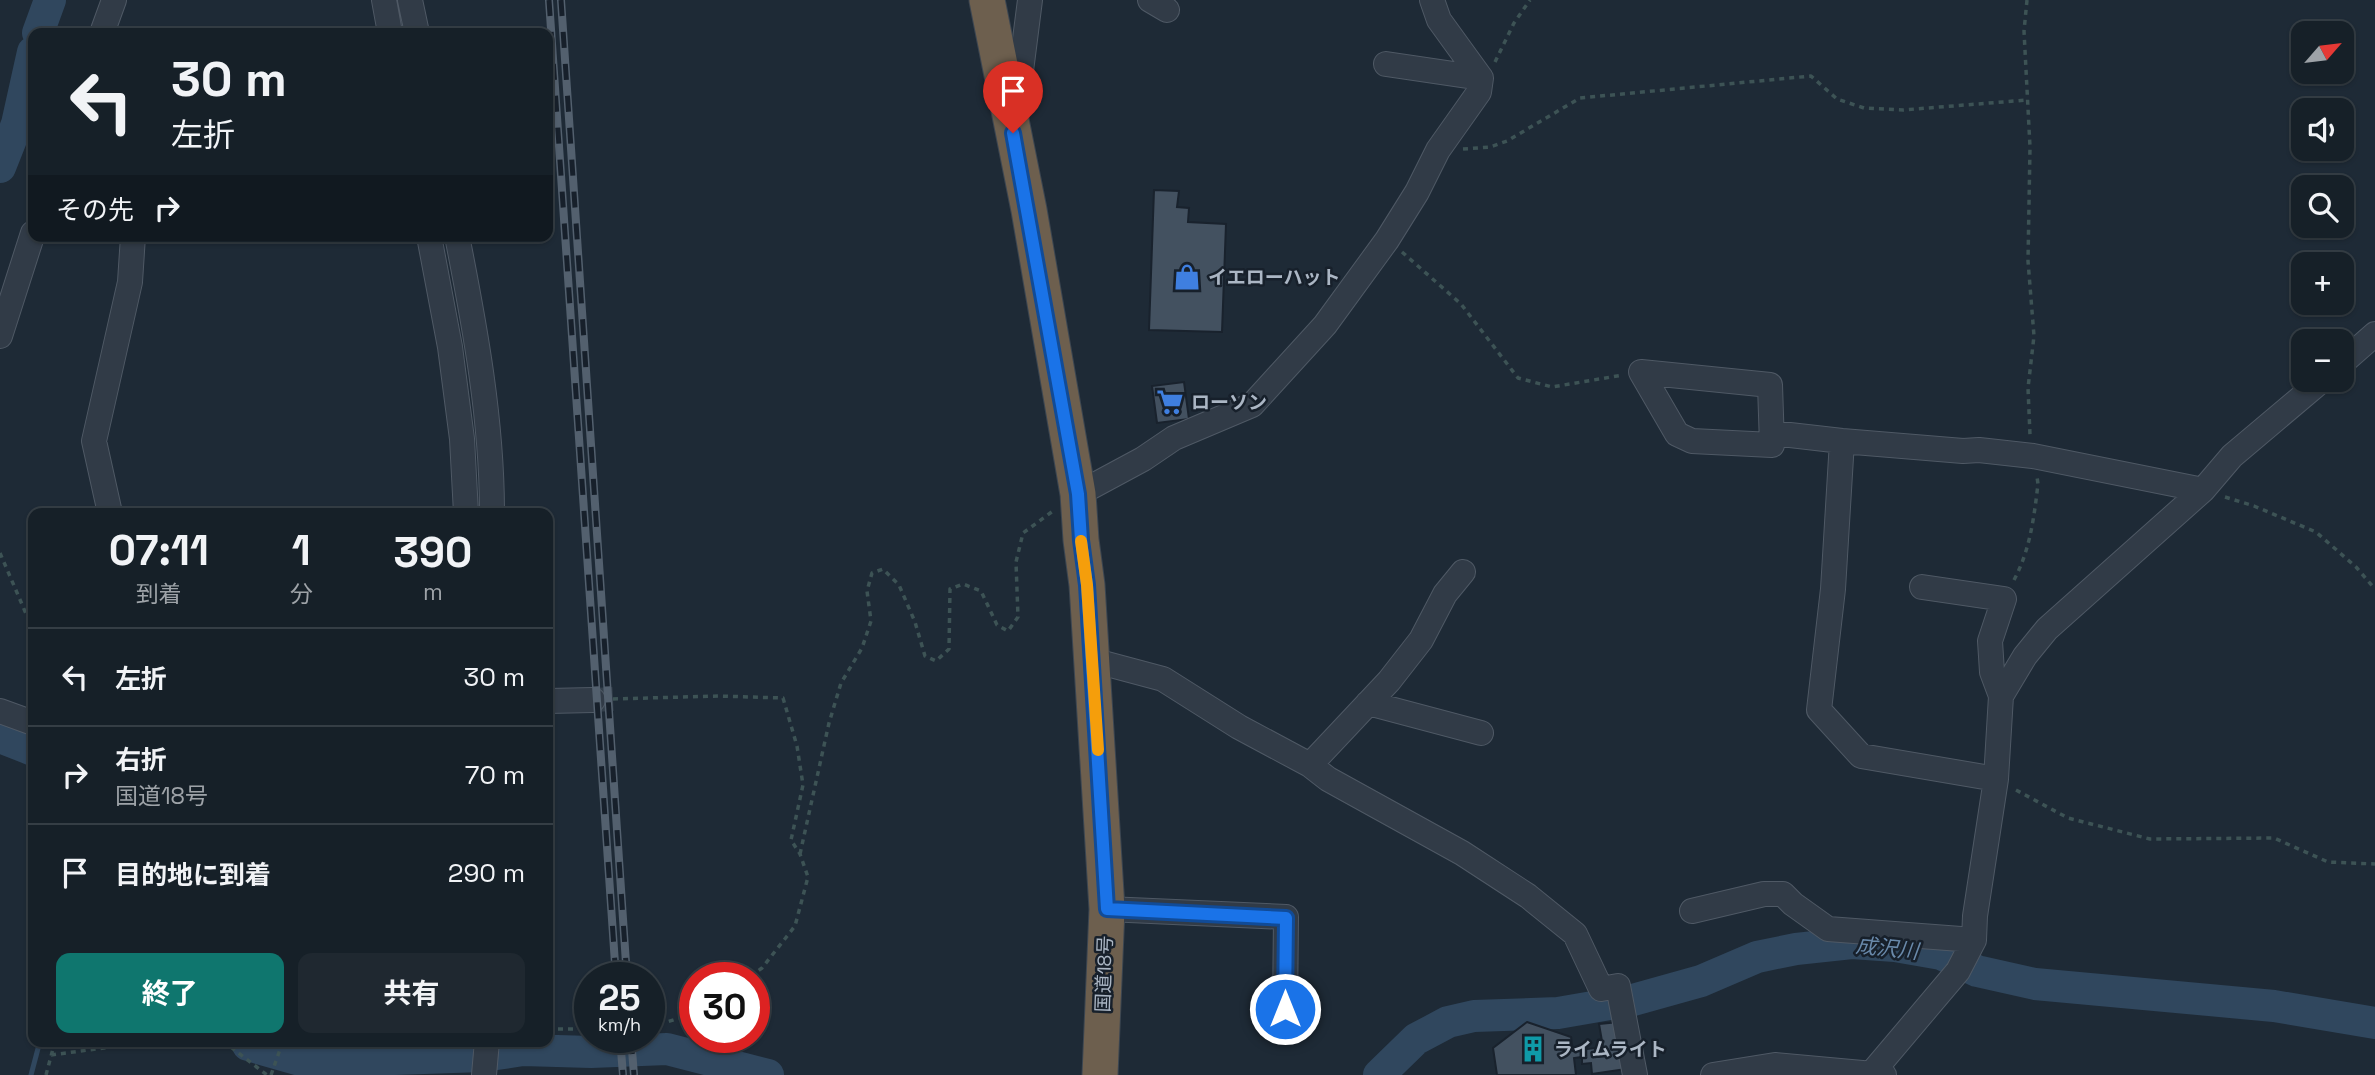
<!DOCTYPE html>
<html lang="ja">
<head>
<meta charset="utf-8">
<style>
	body { margin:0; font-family:"Space Grotesk","Noto Sans JP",sans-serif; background:#1f2830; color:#f1f3f6; height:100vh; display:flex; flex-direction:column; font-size:26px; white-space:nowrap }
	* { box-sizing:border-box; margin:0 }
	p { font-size:23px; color:#9ea3a8 }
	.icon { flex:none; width:38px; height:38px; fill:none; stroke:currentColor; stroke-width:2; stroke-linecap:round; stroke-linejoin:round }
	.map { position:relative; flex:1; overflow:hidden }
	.details { position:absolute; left:28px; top:508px; width:525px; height:539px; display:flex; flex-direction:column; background:#162028; border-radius:14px; box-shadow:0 2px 5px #0004,0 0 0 2px #353e45 }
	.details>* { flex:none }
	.guide { position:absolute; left:28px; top:28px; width:525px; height:214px; border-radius:14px; box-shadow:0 2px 5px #0004,0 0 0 2px #353e45; background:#162028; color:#f1f3f6; overflow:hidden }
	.needle { width:46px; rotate:62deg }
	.buttons { position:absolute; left:2291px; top:21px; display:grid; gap:14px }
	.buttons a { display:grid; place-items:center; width:63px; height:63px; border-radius:14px; background:#162028; box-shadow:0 2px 5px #0004,0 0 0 2px #353e45; font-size:35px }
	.speed { position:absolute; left:574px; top:962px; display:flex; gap:14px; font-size:35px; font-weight:700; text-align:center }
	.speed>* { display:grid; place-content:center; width:91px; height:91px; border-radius:50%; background:#162028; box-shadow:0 2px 5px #0004,0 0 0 2px #353e45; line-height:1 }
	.speed small { font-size:18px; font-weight:400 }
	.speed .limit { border:10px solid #d22; background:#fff; color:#111 }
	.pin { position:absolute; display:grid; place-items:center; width:60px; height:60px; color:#fff; margin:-72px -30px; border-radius:50% 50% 50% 0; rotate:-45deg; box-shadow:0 0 7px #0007 }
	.pin .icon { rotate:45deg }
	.me { position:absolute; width:77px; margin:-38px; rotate:0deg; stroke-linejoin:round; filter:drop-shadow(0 0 5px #0008) }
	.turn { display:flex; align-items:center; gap:24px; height:147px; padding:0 28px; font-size:32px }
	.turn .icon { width:91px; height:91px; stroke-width:2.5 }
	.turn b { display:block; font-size:49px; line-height:60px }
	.then { display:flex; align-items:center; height:66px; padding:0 28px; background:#0003; gap:14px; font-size:26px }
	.eta { display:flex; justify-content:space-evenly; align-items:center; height:119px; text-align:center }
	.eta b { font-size:42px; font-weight:700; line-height:49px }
	.button { display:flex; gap:14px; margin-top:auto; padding:14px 28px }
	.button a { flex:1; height:80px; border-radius:14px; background:#0f766e; color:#fff; font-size:28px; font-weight:700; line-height:80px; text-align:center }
	.button a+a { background:#1f2830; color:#f1f3f6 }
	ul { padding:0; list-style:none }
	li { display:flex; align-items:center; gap:21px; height:98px; padding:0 28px; border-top:2px solid #353e45 }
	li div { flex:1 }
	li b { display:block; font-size:26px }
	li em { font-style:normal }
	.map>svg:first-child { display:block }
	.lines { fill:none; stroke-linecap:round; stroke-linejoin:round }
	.stream { stroke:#30475e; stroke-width:5 }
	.river { stroke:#30475e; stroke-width:32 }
	.building { fill:#435160; stroke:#19222d; stroke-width:2 }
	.minor-tunnel { stroke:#333f4b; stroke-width:24; stroke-dasharray:24 12; stroke-linecap:butt }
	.minor-casing { stroke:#4f5965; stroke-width:26 }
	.highway-casing { stroke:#3c4651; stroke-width:37 }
	.path { stroke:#3d5355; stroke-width:3.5; stroke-dasharray:5 5; stroke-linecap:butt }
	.minor { stroke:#313b47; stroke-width:24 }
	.highway { stroke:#6d5f4e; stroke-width:35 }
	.rail-casing { stroke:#53606e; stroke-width:8 }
	.rail { stroke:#17202b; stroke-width:5; stroke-dasharray:16; stroke-linecap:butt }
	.route-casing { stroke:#114b97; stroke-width:18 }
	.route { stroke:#1a73e8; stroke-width:12 }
	.slow { stroke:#f59e0b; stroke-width:12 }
	.labels { text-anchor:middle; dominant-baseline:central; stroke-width:5; stroke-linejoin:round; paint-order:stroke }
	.poi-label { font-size:19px; font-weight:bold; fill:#abb6c4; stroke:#17202b; text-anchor:start }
	.street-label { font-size:19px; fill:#abb6c4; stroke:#17202b }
	.water-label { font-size:21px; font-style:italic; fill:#6989aa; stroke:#17202b }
</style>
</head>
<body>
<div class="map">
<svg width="2375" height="1075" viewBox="0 0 2375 1075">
	<rect width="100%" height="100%" fill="#1e2a36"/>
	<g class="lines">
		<path class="stream" d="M31 1075 40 1041"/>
		<path class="river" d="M38 33 50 0
			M0 167 17 124 33 52
			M0 737 33 750
			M246 1041 248 1045 307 1062 483 1056 523 1050 591 1052 667 1049 768 1075
			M1379 1075 1416 1039 1448 1022 1474 1016 1558 1013 1633 1000 1701 981 1757 957 1796 949 1852 943 1895 946 1941 954 1977 971 2035 984 2274 1006 2375 1023"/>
	</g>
	<path class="building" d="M1154 190 1179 191 1177 207 1189 208 1188 222 1226 224 1222 332 1149 330Z
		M1184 382 1189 419 1157 423 1152 386Z
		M1527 1022 1571 1037 1573 1051 1603 1047 1599 1024 1619 1022 1626 1069 1592 1074 1591 1063 1582 1064V1057L1574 1058 1576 1075H1497L1493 1048Z"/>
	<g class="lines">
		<path class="minor-tunnel" d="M593 700 613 699"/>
		<g class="minor-casing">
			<path id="minor" d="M384 0 390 33
				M410 0 417 33
				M1150 0 1167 10
				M102 33 114 0
				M1386 64 1481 78
				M1016 110 1030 0
				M429 236 450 347 462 439 466 513
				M457 236C475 327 492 420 492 513
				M0 336 33 233
				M2342 363 2375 334
				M1641 372 1770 385 1772 445 1692 441 1677 434Z
				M1773 433 1842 441 1963 451 1979 450 2033 456 2203 490
				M1842 441 1833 589 1819 710 1861 756 1996 779
				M1078 494 1143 459 1174 438 1252 405 1325 325 1387 240 1417 192 1438 150 1479 92 1481 78 1439 20 1432 0
				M110 513 94 441 130 282 133 236
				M1092 660 1163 679 1239 727 1310 765 1328 779 1462 853 1528 896 1575 934 1601 989 1618 986 1635 1075
				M2001 696 2025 656 2047 629 2203 490 2232 456 2322 380
				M548 701 593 700
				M1368 703 1481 733
				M0 711 33 723
				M1310 765 1389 681 1421 640 1445 594 1463 572
				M1107 909 1286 917 1285 1009
				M1692 911 1764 894H1783L1793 904 1828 929 1974 940
				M1871 1074 1958 971 1974 940 1975 916 1996 779 2001 696 1992 672 1990 641 2004 599 1922 587
				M484 1075 487 1041
				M1713 1075 1775 1065 1884 1075"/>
		</g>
		<g class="highway-casing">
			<path id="highway" d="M987 0 1029 210 1078 494 1081 540 1087 585 1107 909 1100 1075"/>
		</g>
		<path class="path" d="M2027 0 2024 31 2030 147 2028 261 2034 336 2028 388 2030 435
			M1495 62 1514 23 1530 0
			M1463 149 1490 147 1507 141 1580 98 1811 76 1837 99 1864 108 1903 110 2027 100
			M1402 252 1461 304 1518 378 1552 387 1623 375
			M2225 497 2254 506 2316 532 2356 567 2375 589
			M0 553 33 630
			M2014 580C2030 550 2034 518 2038 484L2037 477
			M613 699 718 696 783 698 797 746 803 785 791 840 800 854 808 877 795 926 762 968 748 978
			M2016 790 2068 818 2150 839 2274 838 2328 862 2375 864
			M800 854 829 723 841 683 862 648 871 621 867 591 872 573 883 569 899 585 915 622 925 656 936 661 949 649 950 589 963 584 981 591 997 625 1008 631 1018 617 1016 562 1023 533 1053 511
			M649 1024 667 1022 695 1013
			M548 1029H590
			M223 1041 267 1075
			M51 1055 156 1041
			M46 1075 55 1041
			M271 1075 283 1041"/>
		<use href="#minor" class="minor"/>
		<use href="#highway" class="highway"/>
		<g class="rail-casing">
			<path id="rail" d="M549 0 616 978
				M561 0 627 978
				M620 1038 623 1075
				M631 1038 634 1075"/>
		</g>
		<use href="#rail" class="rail"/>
	</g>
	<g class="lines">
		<g class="route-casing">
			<path id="route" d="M1013 133 1078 494 1081 540 1087 585 1107 909 1286 918 1285 1009"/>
		</g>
		<use href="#route" class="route"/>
		<path class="slow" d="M1081 541 1087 585 1098 750"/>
	</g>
	<defs>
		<g id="shop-bare" transform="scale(2.1)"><path d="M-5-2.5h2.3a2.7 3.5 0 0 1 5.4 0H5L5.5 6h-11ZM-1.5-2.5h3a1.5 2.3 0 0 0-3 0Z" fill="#3f7fe0" stroke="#17202b" stroke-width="2.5" paint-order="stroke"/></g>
		<g id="supermarket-bare" transform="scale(2.1)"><path d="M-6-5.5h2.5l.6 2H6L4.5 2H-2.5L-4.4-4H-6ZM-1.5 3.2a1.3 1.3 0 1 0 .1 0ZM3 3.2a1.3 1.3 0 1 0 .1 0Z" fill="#3f7fe0" stroke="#17202b" stroke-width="2.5" paint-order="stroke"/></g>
		<g id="building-bare" transform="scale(2.1)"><path d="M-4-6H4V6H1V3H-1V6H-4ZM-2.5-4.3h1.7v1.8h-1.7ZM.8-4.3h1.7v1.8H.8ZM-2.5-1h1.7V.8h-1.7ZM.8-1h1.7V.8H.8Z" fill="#0f9aa8" stroke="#17202b" stroke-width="2.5" paint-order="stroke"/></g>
	</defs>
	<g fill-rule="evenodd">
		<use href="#shop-bare" x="1187" y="277"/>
		<use href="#supermarket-bare" x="1170" y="402"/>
		<use href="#building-bare" x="1533" y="1049"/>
	</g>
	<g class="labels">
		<g class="poi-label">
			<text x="1208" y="277">イエローハット</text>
			<text x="1191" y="402">ローソン</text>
			<text x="1554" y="1049">ライムライト</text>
		</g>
		<g class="street-label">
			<text transform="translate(1104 974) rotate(-88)">国道18号</text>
		</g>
		<g class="water-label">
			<text transform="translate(1887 948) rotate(6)">成沢川</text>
		</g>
	</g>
</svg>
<div class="buttons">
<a><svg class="needle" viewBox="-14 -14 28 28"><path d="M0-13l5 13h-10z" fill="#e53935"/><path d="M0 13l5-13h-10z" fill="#9ea3a8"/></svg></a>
<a><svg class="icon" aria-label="sound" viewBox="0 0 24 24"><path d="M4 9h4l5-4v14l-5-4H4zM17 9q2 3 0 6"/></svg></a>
<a><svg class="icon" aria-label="search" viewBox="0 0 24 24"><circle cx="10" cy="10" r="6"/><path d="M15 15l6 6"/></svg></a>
<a>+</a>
<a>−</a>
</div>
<div class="speed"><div>25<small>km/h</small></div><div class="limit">30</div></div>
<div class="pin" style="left:1013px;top:133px;background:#d93025"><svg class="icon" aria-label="arrive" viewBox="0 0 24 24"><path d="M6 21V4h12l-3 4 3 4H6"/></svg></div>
<svg class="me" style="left:1285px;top:1009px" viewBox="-20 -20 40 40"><circle r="17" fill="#1a73e8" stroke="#fff" stroke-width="3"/><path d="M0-11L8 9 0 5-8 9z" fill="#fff"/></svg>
<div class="guide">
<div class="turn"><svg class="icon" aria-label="left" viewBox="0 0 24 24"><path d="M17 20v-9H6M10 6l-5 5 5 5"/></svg><div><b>30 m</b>左折</div></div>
<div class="then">その先<svg class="icon" aria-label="right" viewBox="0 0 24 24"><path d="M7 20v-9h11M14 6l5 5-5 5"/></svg></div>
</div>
<section class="details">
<div class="eta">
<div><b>07:11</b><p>到着</p></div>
<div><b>1</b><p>分</p></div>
<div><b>390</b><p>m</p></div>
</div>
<ul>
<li><svg class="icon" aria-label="left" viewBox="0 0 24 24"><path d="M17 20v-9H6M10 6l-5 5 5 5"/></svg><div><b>左折</b></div><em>30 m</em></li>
<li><svg class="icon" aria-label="right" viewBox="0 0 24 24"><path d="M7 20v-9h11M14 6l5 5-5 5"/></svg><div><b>右折</b><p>国道18号</p></div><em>70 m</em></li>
<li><svg class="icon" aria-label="arrive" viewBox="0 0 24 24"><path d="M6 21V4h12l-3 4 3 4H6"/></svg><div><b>目的地に到着</b></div><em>290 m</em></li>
</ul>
<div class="button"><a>終了</a><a>共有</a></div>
</section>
</div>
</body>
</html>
